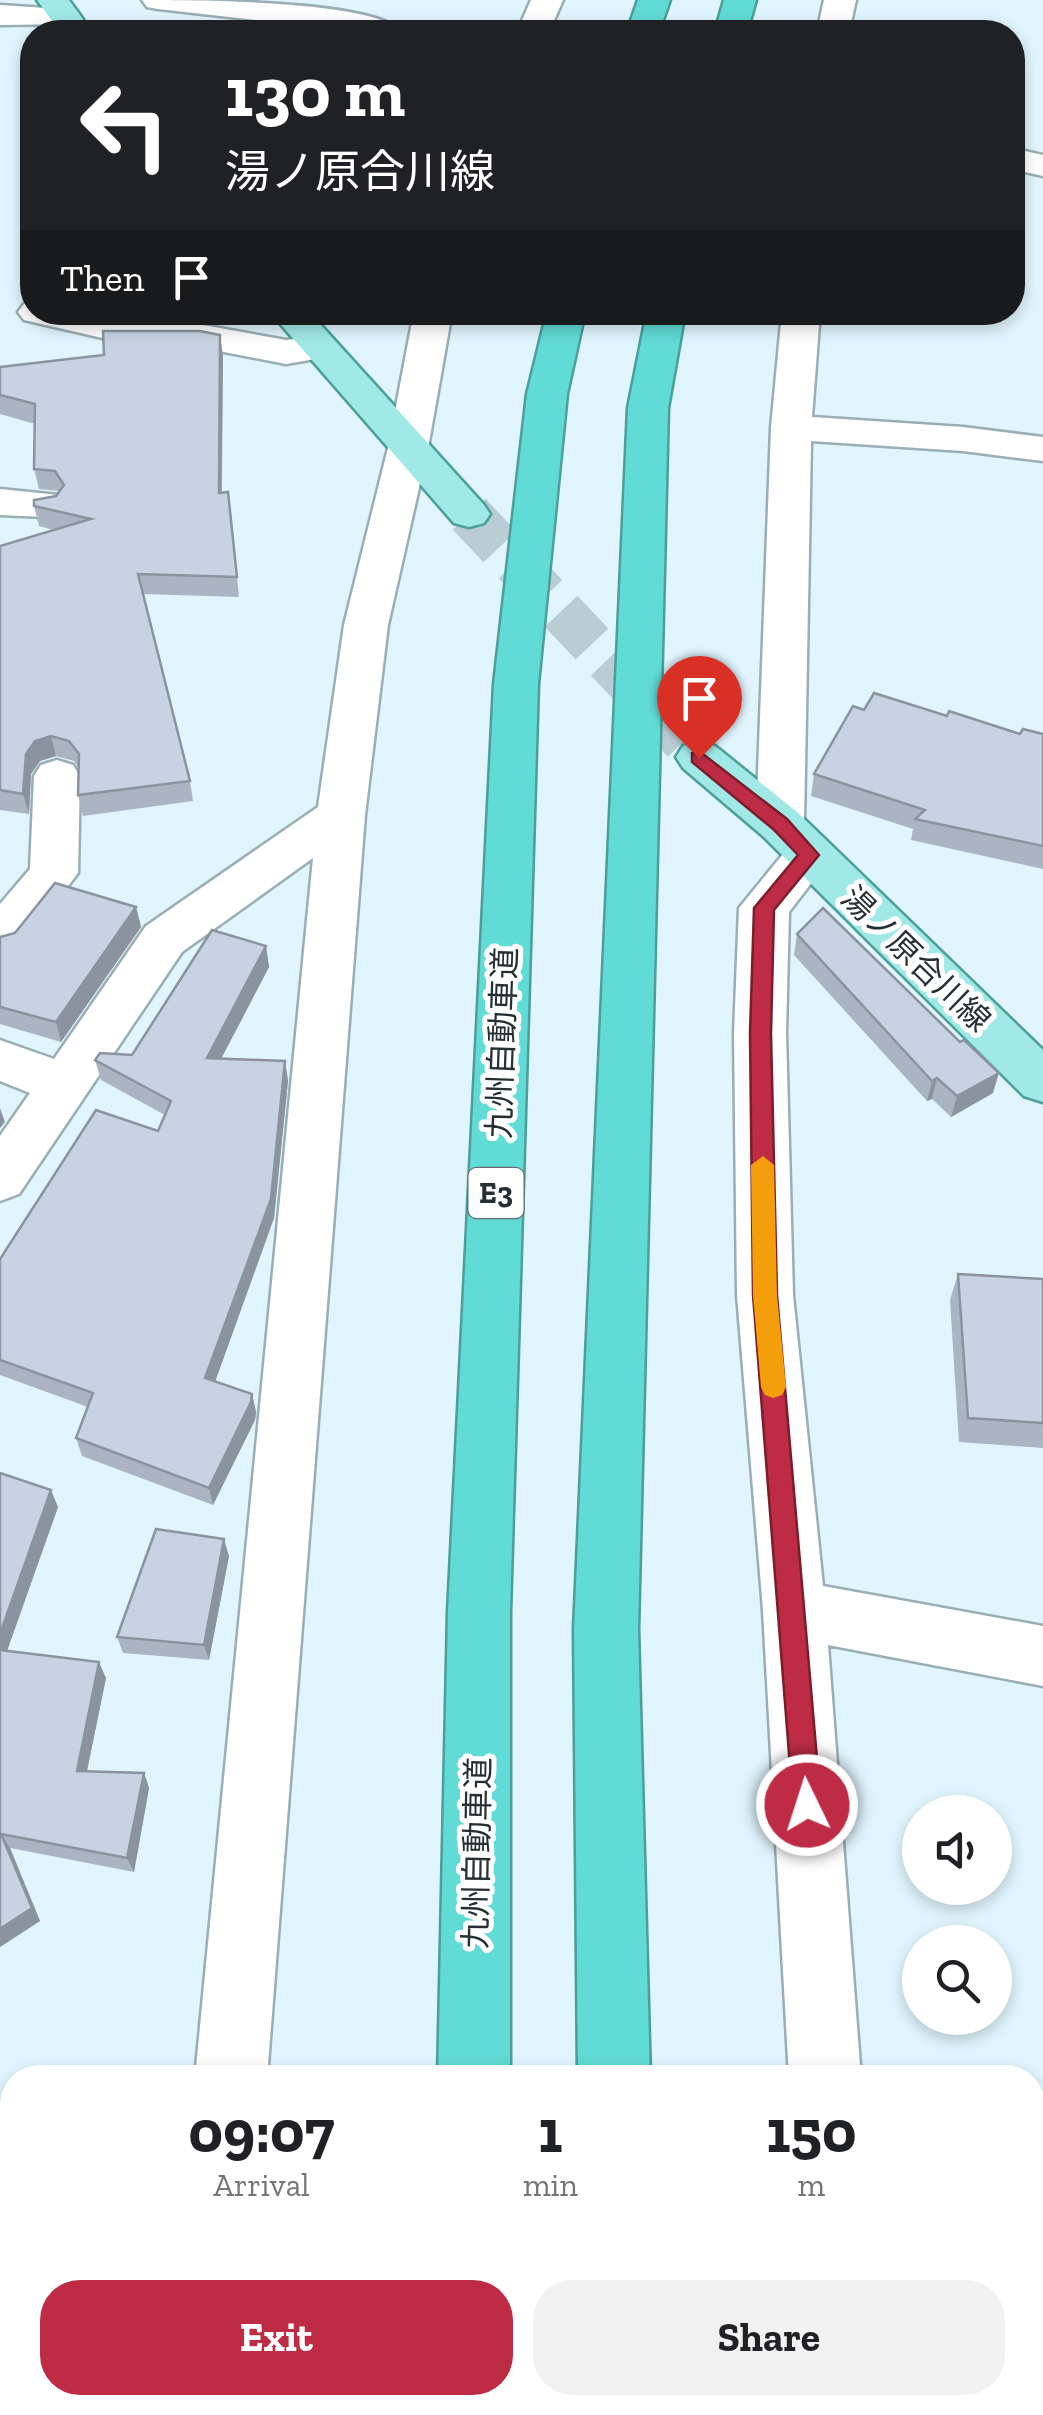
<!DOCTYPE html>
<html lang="en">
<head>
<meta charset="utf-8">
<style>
	body { margin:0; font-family:"Zilla Slab","Noto Sans JP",serif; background:#f2f2f2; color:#202124; height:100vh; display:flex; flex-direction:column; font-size:38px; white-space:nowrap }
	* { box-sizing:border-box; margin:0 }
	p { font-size:32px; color:#757577 }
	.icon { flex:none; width:55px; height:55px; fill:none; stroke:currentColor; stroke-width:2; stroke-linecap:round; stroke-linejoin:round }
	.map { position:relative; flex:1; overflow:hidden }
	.details { position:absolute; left:0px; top:2065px; width:1045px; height:350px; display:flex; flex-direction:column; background:#fff; border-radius:40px 40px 0 0; box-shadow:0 5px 15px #0003 }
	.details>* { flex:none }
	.top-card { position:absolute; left:20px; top:20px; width:1005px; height:305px; border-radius:40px; box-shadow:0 5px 15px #0003; background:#202124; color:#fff; overflow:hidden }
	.buttons { position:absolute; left:902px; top:1795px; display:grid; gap:20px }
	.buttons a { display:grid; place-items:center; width:110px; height:110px; border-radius:50%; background:#fff; box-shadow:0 5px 15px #0003; font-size:50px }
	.pin { position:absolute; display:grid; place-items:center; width:85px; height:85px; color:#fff; margin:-102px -42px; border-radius:50% 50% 50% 0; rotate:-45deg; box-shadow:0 0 10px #0007 }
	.pin .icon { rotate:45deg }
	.me { position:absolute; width:110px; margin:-55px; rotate:356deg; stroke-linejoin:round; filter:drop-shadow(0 0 8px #0008) }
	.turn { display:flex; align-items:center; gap:35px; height:210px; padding:0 40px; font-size:45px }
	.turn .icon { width:130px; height:130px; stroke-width:2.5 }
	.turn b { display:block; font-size:70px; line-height:85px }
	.then { display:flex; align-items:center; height:95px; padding:0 40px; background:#0003; gap:20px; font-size:38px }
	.eta { display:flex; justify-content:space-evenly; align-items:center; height:170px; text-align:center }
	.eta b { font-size:60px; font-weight:800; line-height:70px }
	.cta { display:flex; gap:20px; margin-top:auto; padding:20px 40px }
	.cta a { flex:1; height:115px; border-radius:40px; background:#bd2c44; color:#fff; font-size:40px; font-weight:800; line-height:115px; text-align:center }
	.cta a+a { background:#f2f2f2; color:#202124 }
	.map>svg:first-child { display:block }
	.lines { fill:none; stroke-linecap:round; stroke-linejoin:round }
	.major-tunnel { stroke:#bbcdd4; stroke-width:45; stroke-dasharray:45 22; stroke-linecap:butt }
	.minor-casing { stroke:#9aaeb5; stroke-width:5 }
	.major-casing { stroke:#4d9f9c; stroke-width:5 }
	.highway-casing { stroke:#4d9f9c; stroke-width:5 }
	.minor { fill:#fff; fill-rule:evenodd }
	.major { fill:#a0e9e6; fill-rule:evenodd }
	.highway { fill:#61dbd5; fill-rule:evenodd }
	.wall { fill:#abb5c2 }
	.shaded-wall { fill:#8b949e }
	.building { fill:#c7d3e2; stroke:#8b949e; stroke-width:2.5 }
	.route { fill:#bd2c44; stroke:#7b1d2c; stroke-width:2.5 }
	.slow { fill:#f59e0b }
	.labels { text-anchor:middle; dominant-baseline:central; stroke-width:10; stroke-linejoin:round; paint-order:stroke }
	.shield { fill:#fff; stroke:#686d70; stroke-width:2.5 }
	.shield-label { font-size:30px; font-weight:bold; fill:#272f32 }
	.street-label { font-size:32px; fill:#272f32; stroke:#fff }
</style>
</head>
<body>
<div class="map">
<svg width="1043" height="2415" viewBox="0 0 1043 2415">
	<rect width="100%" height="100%" fill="#e0f5fd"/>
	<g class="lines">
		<path class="major-tunnel" d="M469 514 699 757"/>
		<g class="minor-casing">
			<path id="minor" d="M142 0C189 0 377 0 402 32H361L158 9 147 7Z
				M531 0H563L549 32H517Z
				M824 0H856L849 32H817Z
				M0 5 76 10 81 17 76 24 0 25Z
				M1012 148 1043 155V176L1012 169Z
				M32 302V312L147 315 286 340 319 336 333 340 338 348 333 356 286 364 147 337 107 339 24 320 18 312 24 304Z
				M414 312H452L428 448 388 625 365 815 267 2078H195L313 858 182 952 19 1194 0 1201V1136L30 1093 0 1081V1040L54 1059 146 926 318 807 344 625 388 448Z
				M782 312H820L812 417 963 427 1043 437V461L963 451 811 441 804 824 797 836 780 841 763 836 756 824 771 428Z
				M0 489 59 495 65 504 59 513 44 517 0 515Z
				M57 760 73 765 80 776 78 873 18 951 0 956V904L30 869 34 776 41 765Z
				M809 838 826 843 833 855 789 912 786 1033 793 1295 823 1586 1043 1626V1686L828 1645 861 2078H789L763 1610 737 1295 734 1033 739 908 792 843Z
				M165 2402H243L242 2415H164Z
				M808 2402H886L887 2415H809Z"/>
		</g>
		<g class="major-casing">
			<path id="major" d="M37 0H69L92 32H60Z
				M270 312H309L484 505 490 514 484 523 469 527 454 523Z
				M699 741 715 746 797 812 1043 1050V1102L1024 1096 763 836 683 768 676 757 683 746Z"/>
		</g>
		<g class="highway-casing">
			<path id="highway" d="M638 0H670L659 32H627Z
				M724 0H756L747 32H715Z
				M547 312H585L567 394 538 684 510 1612V2078H438L448 1612 494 684 527 394Z
				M647 312H685L668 408 638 1629 650 2078H578L574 1629 628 408Z
				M432 2402H510V2415H432Z
				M580 2402H658L659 2415H581Z"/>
		</g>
		<use href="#minor" class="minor"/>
		<use href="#major" class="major"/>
		<use href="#highway" class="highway"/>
	</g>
	<path class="wall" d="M223 356 222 493 231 513 239 597 143 594 190 781 193 801 83 816 78 795V767L74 761 56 756 40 761 31 774 29 814 0 810V546L54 530 39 526 34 506 56 496 59 491 39 489 34 469 35 424 0 414V367Z
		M864 710 947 716 1020 734H1043V869L911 840 913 829 811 796 814 774Z
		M136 907 141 927 61 1042 0 1024V937Z
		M797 934 993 1093 951 1117 932 1099 927 1101 794 955Z
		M266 946 269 967 221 1059 285 1061 288 1081 274 1218 215 1381 252 1394 256 1412 255 1420 213 1505 82 1456 76 1438 88 1407 0 1375V1259L158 1131 165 1115 101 1080 95 1060 132 1055Z
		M958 1274 1043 1279V1448L959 1442 950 1300Z
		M0 1473 58 1507 7 1651 106 1678 87 1771 144 1773 149 1788 134 1872 10 1848 40 1921 0 1947Z
		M229 1556 209 1660 123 1653 117 1637Z"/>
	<path class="shaded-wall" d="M220 335 223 356 221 513 219 493Z
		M51 736 56 756 40 761 31 774 29 814 23 794 26 754 35 741Z
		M136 907 141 927 61 1042 56 1022Z
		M266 946 269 967 211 1078 207 1058Z
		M285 1061 288 1081 274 1218 210 1396 205 1378Z
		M999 1073 993 1093 951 1117 957 1096Z
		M937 1078 932 1099 927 1101 932 1081Z
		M0 1108 5 1122 0 1128Z
		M252 1394 256 1412 255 1420 213 1505 209 1488Z
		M51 1490 58 1507 2 1665 0 1661V1634Z
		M224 1539 229 1556 209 1660 204 1645Z
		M99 1662 106 1678 84 1785 77 1771Z
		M144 1773 149 1788 134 1872 127 1858Z
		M1 1834 10 1848 40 1921 0 1947Z"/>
	<path class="building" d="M103 331H200L220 335 219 493 228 492 237 577 138 574 190 781 78 795 79 754 69 741 51 736 35 741 26 754 23 794 0 790V546L91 519 34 506V500L56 496 64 485 55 471 34 469 35 404 0 395V367L104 355Z
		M874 693 947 716 949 711 1020 734 1023 729 1043 734V846L915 819 925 810 814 774 853 706 864 710Z
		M55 883 136 907 56 1022 0 1007V937L15 933Z
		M823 908 960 1042 964 1040 999 1073 957 1096 937 1078 932 1081 797 934Z
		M212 930 266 946 207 1058 285 1061 271 1199 205 1378 252 1394 251 1402 209 1488 76 1438 93 1393 0 1360V1259L96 1110 158 1131 171 1101 95 1060 100 1053 132 1055Z
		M958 1274 1043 1279V1423L968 1418Z
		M0 1473 51 1490 0 1634Z
		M156 1529 224 1539 204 1645 117 1637Z
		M0 1650 99 1662 77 1771 144 1773 127 1858 1 1834 32 1908 0 1929Z"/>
	<path class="route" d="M699 751 787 819 819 855 774 910 771 1033 777 1295 821 1805 816 1814 807 1818 797 1814 793 1805 753 1295 750 1033 754 908 798 855 773 829 692 762V753Z"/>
	<path class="slow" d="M763 1156 774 1165 777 1295 786 1387 782 1395 773 1398 765 1395 761 1387 753 1295 751 1165Z"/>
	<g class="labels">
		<rect class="shield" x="468.5" y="1168" width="55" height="50" rx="8"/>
		<g class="shield-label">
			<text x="496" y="1193">E3</text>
		</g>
		<g class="street-label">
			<text transform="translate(916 959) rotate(44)">湯ノ原合川線</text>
			<text transform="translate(502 1043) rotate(-88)">九州自動車道</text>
			<text transform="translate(477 1853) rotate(-89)">九州自動車道</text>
		</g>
	</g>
</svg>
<div class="buttons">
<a><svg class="icon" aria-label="sound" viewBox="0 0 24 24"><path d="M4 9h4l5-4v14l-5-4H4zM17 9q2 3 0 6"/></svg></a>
<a><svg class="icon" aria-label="search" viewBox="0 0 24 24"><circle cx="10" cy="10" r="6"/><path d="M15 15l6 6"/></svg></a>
</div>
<div class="pin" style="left:699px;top:758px;background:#d93025"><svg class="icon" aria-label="arrive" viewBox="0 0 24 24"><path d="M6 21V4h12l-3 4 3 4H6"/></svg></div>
<svg class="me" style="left:807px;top:1805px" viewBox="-20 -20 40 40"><circle r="17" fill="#bd2c44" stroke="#fff" stroke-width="3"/><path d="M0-11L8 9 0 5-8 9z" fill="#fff"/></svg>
<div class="top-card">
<div class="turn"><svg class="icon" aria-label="left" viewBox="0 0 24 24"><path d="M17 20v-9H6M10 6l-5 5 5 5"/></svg><div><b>130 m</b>湯ノ原合川線</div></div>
<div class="then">Then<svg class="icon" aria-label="arrive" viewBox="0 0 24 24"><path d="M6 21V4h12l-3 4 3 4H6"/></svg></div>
</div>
<section class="details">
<div class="eta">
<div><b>09:07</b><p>Arrival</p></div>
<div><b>1</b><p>min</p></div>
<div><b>150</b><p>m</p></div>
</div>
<div class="cta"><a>Exit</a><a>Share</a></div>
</section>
</div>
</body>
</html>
